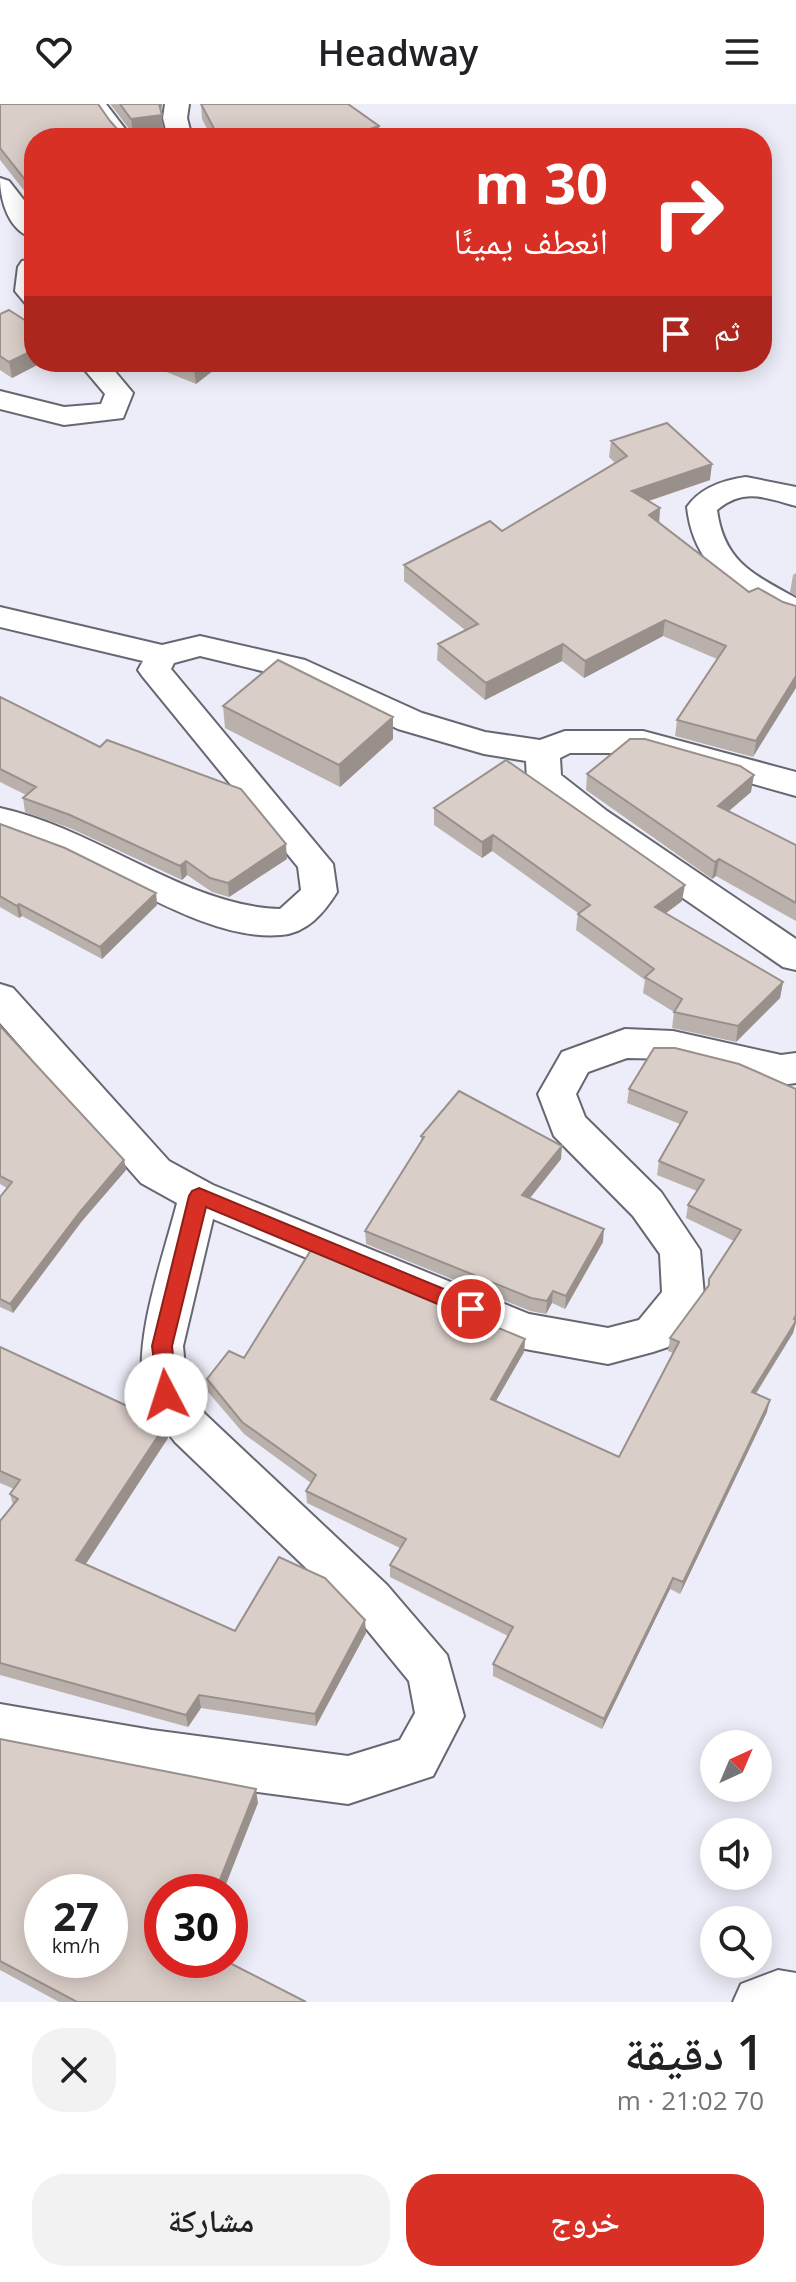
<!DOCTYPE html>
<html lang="ar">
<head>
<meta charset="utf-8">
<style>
	body { margin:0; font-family:"Open Sans","Noto Naskh Arabic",sans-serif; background:#f2f2f2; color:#202124; direction:rtl; height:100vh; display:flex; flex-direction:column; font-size:30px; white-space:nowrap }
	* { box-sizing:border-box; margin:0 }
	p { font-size:26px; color:#757577 }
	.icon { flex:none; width:44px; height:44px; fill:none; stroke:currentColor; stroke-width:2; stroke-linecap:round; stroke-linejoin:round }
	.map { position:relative; height:1898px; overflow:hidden; direction:ltr }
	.details { display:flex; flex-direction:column; background:#fff; flex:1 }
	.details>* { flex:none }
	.guide { position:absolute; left:24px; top:24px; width:748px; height:244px; border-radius:32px; box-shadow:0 4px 20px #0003; direction:rtl; background:#d93025; color:#fff; overflow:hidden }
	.needle { width:52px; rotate:44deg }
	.fabs { position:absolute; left:700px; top:1626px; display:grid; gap:16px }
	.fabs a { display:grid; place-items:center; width:72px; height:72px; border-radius:50%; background:#fff; box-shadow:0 4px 20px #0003; font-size:40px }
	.speed { position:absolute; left:24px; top:1770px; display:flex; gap:16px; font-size:40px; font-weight:700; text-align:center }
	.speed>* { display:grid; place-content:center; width:104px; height:104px; border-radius:50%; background:#fff; box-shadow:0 4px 20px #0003; line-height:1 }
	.speed small { font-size:20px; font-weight:400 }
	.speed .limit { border:12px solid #d22; background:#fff; color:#111 }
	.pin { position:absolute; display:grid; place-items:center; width:68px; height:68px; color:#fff; margin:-34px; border:4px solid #fff; border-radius:50%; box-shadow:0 2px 8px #0007 }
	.me { position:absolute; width:88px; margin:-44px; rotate:355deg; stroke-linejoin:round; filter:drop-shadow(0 0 6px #0008) }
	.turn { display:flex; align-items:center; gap:28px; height:168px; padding:0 32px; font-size:36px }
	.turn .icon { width:104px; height:104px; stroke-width:2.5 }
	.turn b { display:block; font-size:56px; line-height:68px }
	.then { display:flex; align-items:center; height:76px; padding:0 32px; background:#0003; gap:16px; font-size:30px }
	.round { display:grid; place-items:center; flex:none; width:84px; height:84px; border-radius:32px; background:#f2f2f2 }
	.overview { display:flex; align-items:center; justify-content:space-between; height:136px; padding:0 32px }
	h1 { font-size:48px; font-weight:600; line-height:60px }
	.action { display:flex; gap:16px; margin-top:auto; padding:16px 32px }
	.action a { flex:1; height:92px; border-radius:32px; background:#d93025; color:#fff; font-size:32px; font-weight:600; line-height:92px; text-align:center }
	.action a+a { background:#f2f2f2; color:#202124 }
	header { display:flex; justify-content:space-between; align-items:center; height:104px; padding:0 32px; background:#fff; font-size:36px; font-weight:600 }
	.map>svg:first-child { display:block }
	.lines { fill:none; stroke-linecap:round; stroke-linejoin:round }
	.service-casing { stroke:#666771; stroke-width:4 }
	.minor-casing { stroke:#666771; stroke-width:4 }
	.service { fill:#fff; fill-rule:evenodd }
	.minor { fill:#fff; fill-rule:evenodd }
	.wall { fill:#bbb1ac }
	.shaded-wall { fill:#99908c }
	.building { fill:#dacec8; stroke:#99908c; stroke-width:2; fill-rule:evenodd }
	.route { fill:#d93025; stroke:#8d1f18; stroke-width:2 }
</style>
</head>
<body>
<header><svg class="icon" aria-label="menu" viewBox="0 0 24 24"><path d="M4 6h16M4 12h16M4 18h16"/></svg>Headway<svg class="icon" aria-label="heart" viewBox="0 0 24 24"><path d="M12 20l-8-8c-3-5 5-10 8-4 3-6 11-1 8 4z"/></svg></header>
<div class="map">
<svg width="796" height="1898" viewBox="0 0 796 1898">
	<rect width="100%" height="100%" fill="#ededf9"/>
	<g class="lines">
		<g class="service-casing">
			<path id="service" d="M93 0H106L132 34H119Z"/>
		</g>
		<g class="minor-casing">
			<path id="minor" d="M165 0H189L187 14 192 34H168L163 14Z
				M0 74 9 77 34 109V134C9 128 0 97 0 74Z
				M34 155V201L25 199 15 187 18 163 22 157Z
				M78 258H107L133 289 123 314 64 321 0 305V287L64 303 101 300 105 290Z
				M746 373 796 383V402C766 394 744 383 717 406 724 458 753 470 796 494V517C782 513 770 506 757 498 717 476 692 449 687 403 701 383 724 376 746 373Z
				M0 503 162 541 200 532 305 556 422 609 485 628 540 636 565 627H643L796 668V692L643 649H570L560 654 561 671 607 707 796 835V866L783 863 583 725 532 683 527 675 526 657 484 650 398 625 295 575 200 552 174 559 171 565 333 760 337 788C324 809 307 829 281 831 195 839 86 747 0 728V704C95 724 188 803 280 805L301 786 298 763 143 573 138 566 143 557 0 523Z
				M0 880 13 884 169 1057 213 1081 529 1210 608 1224 639 1216 662 1188 660 1150 633 1112 554 1032 538 990 562 948 625 925 673 927 781 951 796 949V979L781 981 673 955 627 954 588 968 576 990 585 1013 661 1088 700 1146 704 1192 668 1243 653 1248 608 1260 525 1245 213 1115 183 1242 187 1286 205 1310 387 1481 447 1551 464 1612 433 1672 348 1700 152 1674 0 1646V1600L152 1626 348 1652 400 1636 415 1609 409 1577 355 1511 175 1338C165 1324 149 1308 145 1291 131 1240 164 1151 177 1099L141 1079 0 919Z
				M778 1866 796 1869V1898H733L741 1880Z"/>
		</g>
		<use href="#service" class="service"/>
		<use href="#minor" class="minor"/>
	</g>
	<path class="wall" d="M0 0 34 34V99L0 56Z
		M110 0H162L161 8 163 26 133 30Z
		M201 0 379 22V34H212L202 15Z
		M0 210 34 258H43L12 274 0 266Z
		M142 258H224L196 280Z
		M611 337 710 376 649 397 660 404 659 418 749 488 783 498 753 653 675 632 677 616 717 555 663 532 584 574 562 557 485 596 437 556 438 540 465 526 404 477V461L502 427 615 359 609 353Z
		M796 469V492L790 488 793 471Z
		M0 593 287 755 229 793 212 788 187 771 182 776 72 725 25 708 23 694 26 691 0 678Z
		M223 602 393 635 340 683 225 624Z
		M587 670 751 688 729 707 796 741V817L716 772 712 775 586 686Z
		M434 704 682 797 666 809 783 878 780 894 736 938 672 924 674 908 643 889 645 876 576 826 578 809 492 747 482 754 434 721Z
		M0 720 156 789 157 801 102 855 22 812 19 814 0 803Z
		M0 922 124 1056 126 1066 82 1117 13 1209 0 1203V1093L7 1084 0 1080Z
		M629 985H796V1218L793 1229 756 1290 767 1308 680 1490 670 1485 602 1625 493 1572V1560L508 1532 390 1473V1461L400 1444 307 1399 306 1387 311 1379 244 1330 208 1288 207 1275 244 1254 525 1235 524 1248 496 1297 619 1353 673 1249 668 1247 670 1234 708 1183 709 1175 734 1137 686 1114 688 1101 697 1087 657 1071 659 1057 680 1020 627 999Z
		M421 1032 561 1055 530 1094 603 1138 565 1205 552 1199 546 1210 530 1207 366 1140 365 1127 421 1038Z
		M0 1243 166 1320 168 1334 86 1460 235 1527 366 1529 316 1622 201 1604 188 1623 0 1571V1417L13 1401 10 1390 14 1385 0 1379Z
		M0 1635 258 1699 162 1856 306 1898H59L0 1866Z"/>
	<path class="shaded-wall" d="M159 0H162L160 11H162L163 26 133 30 131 15Z
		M379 22V34H349V32Z
		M34 246V258H43L12 274 9 258Z
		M203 258H224L196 280 194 265Z
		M712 360 710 376 630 403 632 387Z
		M660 404 659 420 649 411Z
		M665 516 663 532 584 574 585 557Z
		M563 540 562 557 485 596 486 579Z
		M796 572V584L753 653 756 637Z
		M393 613V635L340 683 339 661Z
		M754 671 751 688 716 718 718 702Z
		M493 731 492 747 482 754V738Z
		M286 740 287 755 229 793 228 779Z
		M719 755 716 772 712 775 715 758Z
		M186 757 187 771 182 776 180 762Z
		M685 781 682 797 653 819 655 803Z
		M156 789 157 801 102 855 100 843Z
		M19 800 22 812 19 814 17 802Z
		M783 878 780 894 736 938 738 922Z
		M562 1042 561 1055 522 1104V1091Z
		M124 1056 126 1066 82 1117 13 1209 10 1200 80 1108Z
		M604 1125 603 1138 565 1205 566 1192Z
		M553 1187 552 1199 546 1210 547 1197Z
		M796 1211V1218L793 1229 749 1300 752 1288Z
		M525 1235 524 1248 490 1307 491 1295Z
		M770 1296 767 1308 680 1490 683 1478Z
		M166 1320 168 1334 79 1470 76 1456Z
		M673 1474 670 1485 602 1625 604 1615Z
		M365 1516 366 1529 316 1622 315 1610Z
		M199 1591 201 1604 188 1623 186 1611Z
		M256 1685 258 1699 223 1788H215Z"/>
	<path class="building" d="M0 0H98L110 17 125 34H34V87L0 44Z
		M120 0H159L162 11 131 15Z
		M201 0H348L379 22 349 32 353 34H219Z
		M9 206 34 222V246L9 258 0 252V210Z
		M178 258H203L194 265Z
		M667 319 712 360 632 387 660 404 649 411 749 488 758 484 783 498 796 502V572L756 637 677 616 726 542 665 516 585 557 563 540 486 579 438 540 478 520 404 461 490 417 502 427 627 352 611 337Z
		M278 556 393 613 339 661 223 602Z
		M0 593 100 643 107 636 241 685 286 740 228 779 210 774 186 757 180 762 70 711 23 694 36 683 0 665Z
		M630 635H645L740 662 754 671 718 702 796 741V799L719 755 715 758 587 670Z
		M506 656 685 781 655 803 783 878 738 922 674 908 682 895 645 873 654 865 578 810 590 801 493 731 482 738 434 704Z
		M0 720 65 744 156 789 100 843 19 800 17 802 0 792Z
		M0 922 124 1056 80 1108 10 1200 0 1195V1093L12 1078 0 1072Z
		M654 944H675L739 960 796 985V1211L794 1215 796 1217 752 1288 770 1296 683 1478 673 1474 604 1615 493 1560 513 1523 390 1461 406 1435 306 1387 316 1371 242 1318 207 1275 229 1247 244 1254 311 1146 525 1235 491 1295 619 1353 679 1238 670 1234 709 1181V1175L741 1126 688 1101 704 1076 659 1057 687 1008 629 985Z
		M459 987 562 1042 522 1091 604 1125 566 1192 553 1187 547 1197 531 1194 365 1127 424 1033 421 1032Z
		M0 1243 166 1320 76 1456 235 1527 279 1453 325 1474 365 1516 315 1610 199 1591 186 1611 0 1559V1417L18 1395 10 1390 20 1376 0 1367Z
		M0 1635 256 1685 215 1788H162V1856H224L306 1898H77L0 1857ZM42 1788H110V1856H42Z"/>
	<path class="route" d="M199 1084 478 1199 481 1205 478 1211 471 1213 464 1211 206 1103 172 1242 177 1291 173 1297 166 1300 159 1297 152 1242 189 1092 192 1087Z"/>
</svg>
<div class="fabs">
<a><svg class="needle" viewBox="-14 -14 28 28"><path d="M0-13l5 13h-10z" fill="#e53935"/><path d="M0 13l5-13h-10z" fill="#757577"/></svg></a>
<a><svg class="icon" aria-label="sound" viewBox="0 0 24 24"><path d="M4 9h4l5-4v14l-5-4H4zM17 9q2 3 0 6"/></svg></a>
<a><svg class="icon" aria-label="search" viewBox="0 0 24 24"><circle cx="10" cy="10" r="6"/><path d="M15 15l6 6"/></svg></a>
</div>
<div class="speed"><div>27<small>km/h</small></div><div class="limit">30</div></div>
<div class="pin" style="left:471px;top:1205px;background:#d93025"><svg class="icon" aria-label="arrive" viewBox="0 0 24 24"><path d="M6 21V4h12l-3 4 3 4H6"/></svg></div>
<svg class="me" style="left:166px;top:1291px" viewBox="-20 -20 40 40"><circle r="19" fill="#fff"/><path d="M0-13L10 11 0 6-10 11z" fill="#d93025"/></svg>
<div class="guide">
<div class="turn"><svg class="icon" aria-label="right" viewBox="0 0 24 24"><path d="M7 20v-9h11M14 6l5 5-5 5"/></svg><div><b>30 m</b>انعطف يمينًا</div></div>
<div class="then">ثم<svg class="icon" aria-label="arrive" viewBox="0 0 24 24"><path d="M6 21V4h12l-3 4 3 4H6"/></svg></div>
</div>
</div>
<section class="details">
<div class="overview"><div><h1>1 دقيقة</h1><p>70 m · 21:02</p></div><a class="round"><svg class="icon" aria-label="close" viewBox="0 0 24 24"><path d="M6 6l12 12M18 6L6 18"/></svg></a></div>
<div class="action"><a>خروج</a><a>مشاركة</a></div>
</section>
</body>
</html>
